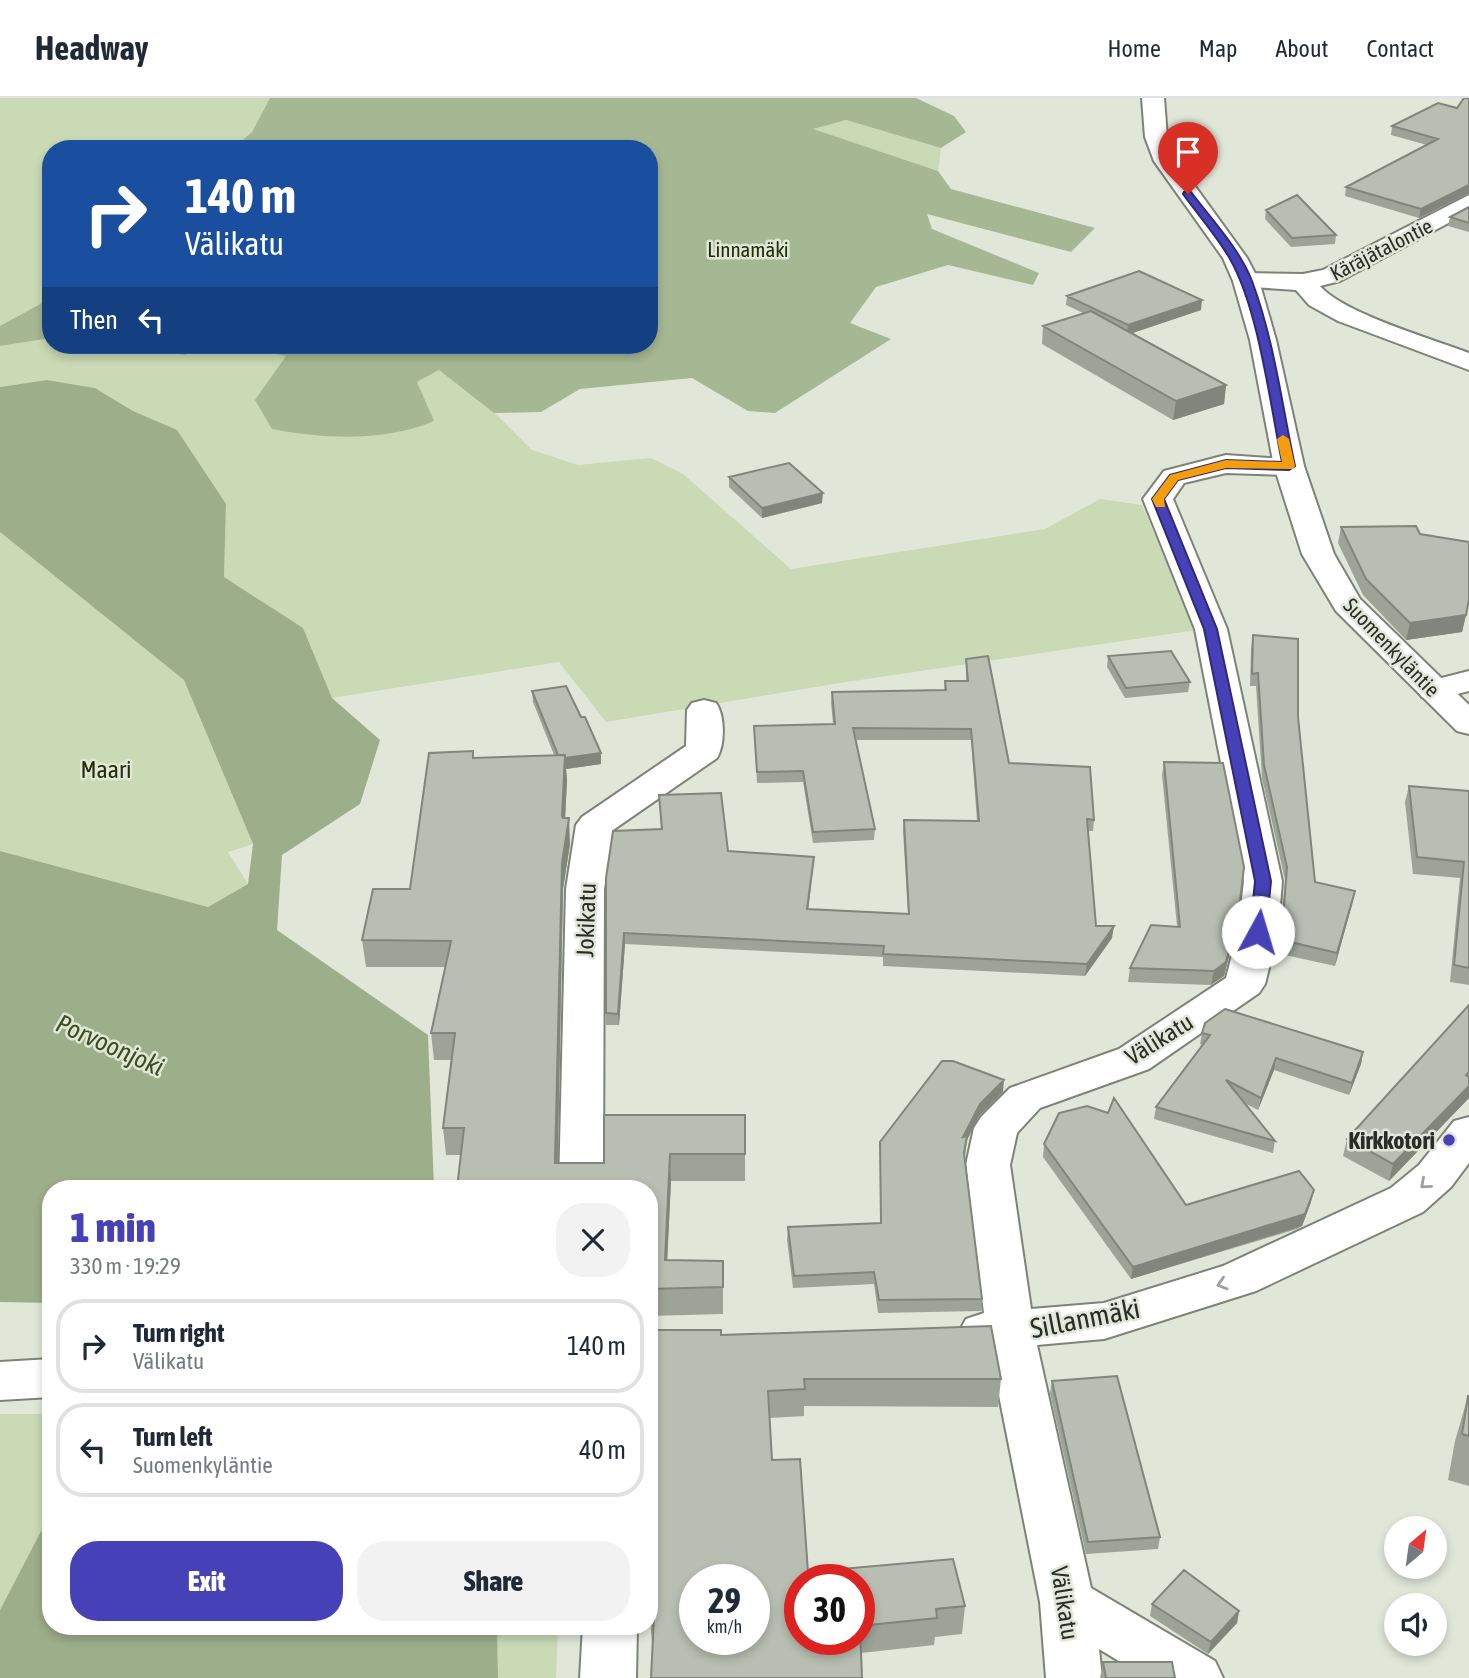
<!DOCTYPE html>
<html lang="en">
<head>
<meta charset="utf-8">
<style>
	body { margin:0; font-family:"Asap Condensed",sans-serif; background:#f2f2f3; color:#1f2937; height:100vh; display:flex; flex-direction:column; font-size:26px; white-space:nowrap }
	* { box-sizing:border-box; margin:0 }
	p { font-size:23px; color:#747a83 }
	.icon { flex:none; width:38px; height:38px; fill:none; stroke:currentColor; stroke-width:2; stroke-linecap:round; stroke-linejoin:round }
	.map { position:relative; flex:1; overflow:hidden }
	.sheet { position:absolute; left:42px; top:1082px; width:616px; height:455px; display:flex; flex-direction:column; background:#fff; border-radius:28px; box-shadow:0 4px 10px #0003 }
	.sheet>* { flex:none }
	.banner { position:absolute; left:42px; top:42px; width:616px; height:214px; border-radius:28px; box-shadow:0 4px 10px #0003; background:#1a4fa0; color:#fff; overflow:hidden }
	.needle { width:46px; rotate:29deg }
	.fabs { position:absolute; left:1384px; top:1418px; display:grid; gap:14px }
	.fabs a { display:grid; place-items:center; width:63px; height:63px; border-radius:50%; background:#fff; box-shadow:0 4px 10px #0003; font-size:35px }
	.speed { position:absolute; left:679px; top:1466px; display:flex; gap:14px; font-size:35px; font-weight:700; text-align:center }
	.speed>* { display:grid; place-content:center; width:91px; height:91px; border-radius:50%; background:#fff; box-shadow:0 4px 10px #0003; line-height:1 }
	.speed small { font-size:18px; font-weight:400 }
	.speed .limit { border:10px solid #d22; background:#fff; color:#111 }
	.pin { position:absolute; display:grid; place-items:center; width:60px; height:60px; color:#fff; margin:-72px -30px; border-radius:50% 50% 50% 0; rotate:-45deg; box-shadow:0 0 7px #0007 }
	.pin .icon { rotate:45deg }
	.me { position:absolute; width:77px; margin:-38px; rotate:6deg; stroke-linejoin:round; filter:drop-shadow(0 0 5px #0008) }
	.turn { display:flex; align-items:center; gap:24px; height:147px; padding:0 28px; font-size:32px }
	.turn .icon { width:91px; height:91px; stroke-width:2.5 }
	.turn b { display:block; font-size:49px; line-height:60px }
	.then { display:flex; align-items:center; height:66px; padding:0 28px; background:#0003; gap:14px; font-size:26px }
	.round { display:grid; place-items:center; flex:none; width:74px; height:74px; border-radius:28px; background:#f2f2f3 }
	.head { display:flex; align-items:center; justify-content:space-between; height:119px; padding:0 28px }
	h1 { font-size:42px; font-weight:800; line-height:52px; color:#4641b7 }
	.primary-button { display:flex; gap:14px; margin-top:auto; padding:14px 28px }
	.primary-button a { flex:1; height:80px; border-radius:28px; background:#4641b7; color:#fff; font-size:28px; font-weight:800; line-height:80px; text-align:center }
	.primary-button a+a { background:#f2f2f3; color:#1f2937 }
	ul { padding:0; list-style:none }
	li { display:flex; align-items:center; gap:21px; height:94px; margin:0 14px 10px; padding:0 14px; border:4px solid #e0e1e3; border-radius:28px }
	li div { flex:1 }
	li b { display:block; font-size:26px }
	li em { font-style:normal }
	header { display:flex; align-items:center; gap:42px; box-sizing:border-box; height:98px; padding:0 35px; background:#fff; border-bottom:2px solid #e0e1e3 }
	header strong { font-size:33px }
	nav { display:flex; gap:38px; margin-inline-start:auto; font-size:24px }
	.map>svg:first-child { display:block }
	.green { fill:#c9dab5 }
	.forest { fill:#a6b793 }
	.water { fill:#9dae8a }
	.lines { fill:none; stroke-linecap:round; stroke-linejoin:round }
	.street-casing { stroke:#7d8376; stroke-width:4 }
	.secondary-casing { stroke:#7d8376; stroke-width:4 }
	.street { fill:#fff; fill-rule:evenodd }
	.secondary { fill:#fff; fill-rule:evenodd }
	.wall { fill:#9ea398 }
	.shaded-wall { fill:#81857c }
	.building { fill:#b8beb1; stroke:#81857c; stroke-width:2; fill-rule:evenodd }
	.oneway { stroke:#9fa09e }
	.route { fill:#4641b7; stroke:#2e2a77; stroke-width:2 }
	.slow { fill:#f59e0b }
	.poi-dot { fill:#4641b7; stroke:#e0e7d9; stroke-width:2.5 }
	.labels { text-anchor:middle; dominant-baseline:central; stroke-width:5; stroke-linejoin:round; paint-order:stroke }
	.far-park-label { font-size:21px; fill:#202f05; stroke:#e0e7d9 }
	.far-street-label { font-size:21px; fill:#2a2c27; stroke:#e0e7d9 }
	.park-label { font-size:24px; fill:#202f05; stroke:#e0e7d9 }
	.street-label { font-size:24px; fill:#2a2c27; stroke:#e0e7d9 }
	.poi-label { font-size:24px; font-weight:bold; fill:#2a2c27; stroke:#e0e7d9; text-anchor:end }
	.water-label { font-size:26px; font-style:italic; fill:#394e18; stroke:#e0e7d9 }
	.near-street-label { font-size:28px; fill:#2a2c27; stroke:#e0e7d9 }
</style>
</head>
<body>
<header>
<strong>Headway</strong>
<nav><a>Home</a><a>Map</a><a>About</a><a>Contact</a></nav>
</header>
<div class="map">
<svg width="1469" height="1580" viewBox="0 0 1469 1580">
	<rect width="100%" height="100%" fill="#e0e7d9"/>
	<path class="green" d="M0 0H270L252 34 232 51H51V200L0 228Z
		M846 22 941 50 938 73 811 31Z
		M51 240V247H112L184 257 231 247 287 258 433 323 417 284 439 272 498 318 532 352 578 367 651 360 683 376 791 471 1045 431 1100 401 1142 407 1196 532 840 585 606 624 559 564 332 600 303 530 224 479 226 406 133 313 95 290 47 282 0 289V248Z
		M0 434 184 582 253 746 228 754 248 786 208 809 0 753Z
		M0 1316H51V1414L0 1512Z
		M497 1528H558L556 1580H498Z"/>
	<path class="forest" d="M270 0H916L954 18 966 34 941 50 846 22 813 31 938 73 951 91 1095 130 1071 154 927 116 932 131 1039 175 1033 187 948 167 876 189 850 225 891 241 775 315 748 313 692 280 580 291 541 314 494 315 439 272 417 284 434 323C385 344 324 341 272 331L255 302 286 258 231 247H649V51H232L252 34Z
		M51 200V240L0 248V228Z
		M112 247H222L184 257Z"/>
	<path class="water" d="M47 282 95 290 133 313 177 332 226 406 224 479 303 530 332 600 380 642 360 706 282 757 277 832 428 937 434 1090H51V1205L0 1204V753L208 809 248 786 253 746 184 582 0 434V289Z
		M51 1414V1528H497L498 1580H0V1512Z"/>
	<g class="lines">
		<g class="street-casing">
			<path id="street" d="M1469 97V114L1340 183 1320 188C1343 215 1432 241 1469 255V272L1338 223 1309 207 1296 192 1237 188 1233 183 1237 178 1246 175 1303 176 1323 172Z
				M1226 357 1299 362 1304 368 1299 374 1289 377 1226 375 1184 385 1173 401 1227 531 1282 783 1278 834 1265 886 1259 895 1149 971 1040 1010 1017 1035 1010 1067 1031 1211 1104 1205 1223 1168 1391 1090 1419 1067 1454 1023 1469 1019V1065L1451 1089 1423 1114 1256 1193 1104 1241 1037 1247 1091 1490 1215 1563 1223 1580H1147L1099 1551 1102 1580H1046L1040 1504 990 1252 966 1247 959 1234 966 1221 984 1215 966 1067 974 1030 981 1019 1010 990 1119 951 1226 880 1238 834 1244 783 1195 531 1143 401 1164 373Z
				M1469 573V593L1434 602 1422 599 1417 592 1422 585Z
				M704 602 716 605C725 617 725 647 717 660L613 732 604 791 603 1090H559L566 791 576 727 582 719 686 648 687 612 692 605Z
				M51 1261V1299L0 1302V1264Z
				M583 1528H637L636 1580H580Z"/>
		</g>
		<g class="secondary-casing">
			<path id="secondary" d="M1142 0H1164L1167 39 1176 62 1247 160 1259 183 1276 242 1304 368 1334 456 1360 501 1469 607V636L1457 633 1336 513 1302 456 1274 368 1250 242 1233 183 1223 160 1154 63 1145 39Z"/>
		</g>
		<use href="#street" class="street"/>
		<use href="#secondary" class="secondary"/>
	</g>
	<path class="wall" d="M1469 0V95L1419 120 1345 98 1346 89 1427 47 1391 37 1392 28 1457 10Z
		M1469 109V134L1448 128 1450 119Z
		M1266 112 1336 137 1335 146 1291 149 1265 121Z
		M1067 198 1201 212 1132 235 1226 287 1224 306 1173 322 1042 246 1043 228 1083 215 1066 207Z
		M729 379 822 405 762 420 729 389Z
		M1341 429 1420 436 1466 517 1462 534 1406 542 1363 497 1338 445Z
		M1253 537 1298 619 1315 784 1355 793 1335 868 1276 855 1281 830 1285 782 1262 680 1256 588H1250L1251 550Z
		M1108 558 1190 584 1188 594 1125 600 1107 569Z
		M966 561 1009 665 1094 722 1093 733H1088L1096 828 1112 840 1085 878 883 868V859L625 846 619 927H606V780L661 731 659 697 728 753 814 759 808 811 908 816 903 733 904 722 977 723 971 642H856L875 731 874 742 813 745 803 684 757 685 754 628 833 626 831 605 832 594 944 592 945 583H966Z
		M532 593 581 619 601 655V666L566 671 567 682 565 720 570 746 563 791 558 1065H604L745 1017V1083H671L667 1162 723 1163V1216L649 1218V1090L461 1057H446L443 1030 452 962H434L431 935 445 869H366L362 842 410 791 474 660 554 657 533 604Z
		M1164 664 1235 834 1224 878 1211 887 1128 884 1130 870 1177 828 1162 677Z
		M1409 688 1469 693V887L1450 884 1460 780 1413 776 1405 704Z
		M1469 907V1000L1389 1083 1343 1058 1347 1041Z
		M1202 935 1363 954 1361 966 1349 997 1274 972 1258 1012 1244 1005 1275 1043 1273 1055 1154 1021 1156 1009 1203 947 1200 946Z
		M1003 994 979 1018 967 1042 965 1058 982 1201 981 1213 878 1215 874 1186 793 1190 787 1142 788 1129 880 1125V1044Z
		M1044 1046 1186 1107 1311 1104 1302 1128 1297 1131 1131 1181 1043 1059Z
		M722 1237 1001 1281 998 1309 804 1308V1318L770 1320 772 1362 808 1474 965 1508 962 1536 935 1539 934 1547 861 1555 652 1546 650 1519Z
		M1052 1283 1160 1439 1158 1451 1086 1456 1050 1295Z
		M1468 1298H1469V1388L1448 1382 1455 1343Z
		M1152 1506 1239 1513 1237 1525 1208 1556 1150 1518Z
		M1103 1564 1175 1580H1100Z"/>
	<path class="shaded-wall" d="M1469 87V95L1419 120 1421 111Z
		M1202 202 1201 212 1127 237 1128 227Z
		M1226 287 1224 306 1173 322 1176 303Z
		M823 395 822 405 762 420V410Z
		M1466 517 1462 534 1406 542 1410 525Z
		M601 655V666L566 671 567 682 564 743 559 661Z
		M569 720 570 746 563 791 557 1090 555 1065 562 765Z
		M814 759 813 770 807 823V811Z
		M1355 793 1352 807 1335 868 1337 855Z
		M1238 820 1235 834 1224 878 1211 887 1214 873Z
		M1114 828 1112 840 1085 878 1087 866Z
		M624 835 625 846 619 927 618 916Z
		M1363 954 1361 966 1349 997 1352 985Z
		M1276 960 1274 972 1258 1012 1261 1000Z
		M1004 982 1003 994 979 1018 967 1042 963 1039 980 1006Z
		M1469 988V1000L1389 1083 1393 1066Z
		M670 1056 671 1083 666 1189 665 1162Z
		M1314 1092 1311 1104 1302 1128 1131 1181 1133 1169Z
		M1239 1513 1237 1525 1208 1556 1211 1544Z"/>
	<path class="building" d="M1464 0H1469V87L1421 111 1346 89 1438 41 1392 28 1438 5 1457 10Z
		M1297 97 1336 137 1292 140 1266 112Z
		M1469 109V125L1450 119Z
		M1139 173 1202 202 1128 227 1067 198Z
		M1091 213 1226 287 1176 303 1043 228Z
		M789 365 823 395 762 410 729 379Z
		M1416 428 1420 436 1469 444V501L1466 517 1410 525 1366 481 1341 429Z
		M1253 537 1298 541V619L1315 784 1355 793 1337 855 1278 841 1283 821 1287 769 1264 667 1258 575 1252 576Z
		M1171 553 1190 584 1126 590 1108 558Z
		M988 558 1009 665 1090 669 1094 722 1087 721 1096 828H1114L1087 866 883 856 884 848 624 835 618 916 606 915V780L613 733 662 731 659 697 721 695 728 753 814 759 807 811 909 816 904 722 979 723 971 631 853 630 875 731 813 734 803 673 757 674 754 628 835 626 832 594 946 592 945 583H968L966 561Z
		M566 588 581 619H585L601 655 565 660V657H558L532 593Z
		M473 653V660L565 657 562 718 563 720H569L562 765 555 1065H604V1017H745V1056H670L665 1162 723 1163V1189L649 1191V1090H457L464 1030H443L455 935H431L451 843 362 842 373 791H410L429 655Z
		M1164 664 1223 665 1244 769 1238 820 1226 864 1214 873 1130 870 1151 827 1180 829Z
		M1409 688 1469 693V870L1454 867 1464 764 1417 759Z
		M1469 907V974L1466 977 1469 979V988L1393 1066 1347 1041Z
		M1225 911 1363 954 1352 985 1276 960 1261 1000 1226 982 1275 1043 1156 1009 1210 937 1202 935 1205 925Z
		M942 963H953L1004 982 980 1006 963 1039 967 1038 964 1055 982 1201 879 1202 874 1174 794 1178 788 1129 881 1125 880 1044Z
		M1114 1000 1186 1107 1299 1073 1314 1092 1305 1116 1133 1169 1044 1046 1059 1015 1087 1008 1108 1015Z
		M991 1228 1001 1281H804L805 1291 768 1293 772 1362 800 1361 808 1474 953 1461 965 1508 936 1511 937 1520 860 1528 862 1580H651L654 1519H650L649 1232H721V1237ZM695 1482H754V1542H695ZM800 1482H859V1542H800Z
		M1117 1278 1160 1439 1088 1444 1052 1283Z
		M1468 1298H1469V1338L1462 1336Z
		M1184 1472 1239 1513 1211 1544 1152 1506Z
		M1103 1564H1172L1175 1580H1106Z"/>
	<defs><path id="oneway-chevron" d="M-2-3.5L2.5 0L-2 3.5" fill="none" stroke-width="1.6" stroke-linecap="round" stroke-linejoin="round" transform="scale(1.75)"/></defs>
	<g class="oneway">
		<use href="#oneway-chevron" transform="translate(1425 1086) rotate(139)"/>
		<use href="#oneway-chevron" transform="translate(1222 1186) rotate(163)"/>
	</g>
	<path class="route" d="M1184 94H1191C1212 122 1239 150 1252 183 1274 242 1282 307 1295 368L1289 372 1226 370 1178 382 1164 401 1217 531 1271 783 1266 834 1258 839 1250 834 1255 783 1204 531 1152 401 1170 377 1226 362 1282 364C1270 306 1259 212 1230 161 1217 138 1198 117 1183 96Z"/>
	<path class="slow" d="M1283 337 1289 341 1295 368 1293 371 1226 370 1178 382 1164 401 1165 409H1156L1152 401 1170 377 1226 362 1282 364 1277 341Z"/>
	<circle class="poi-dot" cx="1449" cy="1042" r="7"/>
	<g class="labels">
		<g class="far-park-label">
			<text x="748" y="151">Linnamäki</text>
		</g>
		<g class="far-street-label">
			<text transform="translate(1381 151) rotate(-27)">Käräjätalontie</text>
			<text transform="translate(1392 549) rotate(46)">Suomenkyläntie</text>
		</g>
		<g class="park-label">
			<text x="106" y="671">Maari</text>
		</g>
		<g class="street-label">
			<text transform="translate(586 822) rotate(-88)">Jokikatu</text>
			<text transform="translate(1159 941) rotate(-32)">Välikatu</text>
			<text transform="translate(1065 1505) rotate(81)">Välikatu</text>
		</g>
		<g class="poi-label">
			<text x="1435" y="1042">Kirkkotori</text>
		</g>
		<g class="water-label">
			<text transform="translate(110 947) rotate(24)">Porvoonjoki</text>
		</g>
		<g class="near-street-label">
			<text transform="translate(1085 1220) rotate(-11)">Sillanmäki</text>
		</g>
	</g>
</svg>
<div class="fabs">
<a><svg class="needle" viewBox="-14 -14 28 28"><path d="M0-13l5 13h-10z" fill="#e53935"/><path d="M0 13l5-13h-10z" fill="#747a83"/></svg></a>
<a><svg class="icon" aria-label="sound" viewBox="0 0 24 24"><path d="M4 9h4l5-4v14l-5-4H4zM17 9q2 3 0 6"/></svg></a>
</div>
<div class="speed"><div>29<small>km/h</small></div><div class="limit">30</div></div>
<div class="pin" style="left:1188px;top:96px;background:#d93025"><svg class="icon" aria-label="arrive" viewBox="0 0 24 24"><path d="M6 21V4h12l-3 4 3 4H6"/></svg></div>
<svg class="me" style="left:1258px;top:834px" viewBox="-20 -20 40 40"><circle r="19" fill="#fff"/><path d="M0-13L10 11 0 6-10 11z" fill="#4641b7"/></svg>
<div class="banner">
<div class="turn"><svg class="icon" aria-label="right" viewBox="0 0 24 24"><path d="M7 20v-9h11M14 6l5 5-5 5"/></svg><div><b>140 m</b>Välikatu</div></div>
<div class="then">Then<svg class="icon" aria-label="left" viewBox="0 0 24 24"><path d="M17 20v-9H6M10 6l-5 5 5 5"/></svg></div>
</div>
<section class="sheet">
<div class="head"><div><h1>1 min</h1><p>330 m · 19:29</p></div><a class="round"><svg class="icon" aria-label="close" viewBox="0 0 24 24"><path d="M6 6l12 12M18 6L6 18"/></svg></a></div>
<ul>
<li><svg class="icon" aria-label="right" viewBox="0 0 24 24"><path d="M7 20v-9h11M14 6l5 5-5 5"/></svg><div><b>Turn right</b><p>Välikatu</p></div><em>140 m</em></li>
<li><svg class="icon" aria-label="left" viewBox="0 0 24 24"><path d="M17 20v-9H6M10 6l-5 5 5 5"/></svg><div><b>Turn left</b><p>Suomenkyläntie</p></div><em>40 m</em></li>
</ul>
<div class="primary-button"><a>Exit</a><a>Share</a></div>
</section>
</div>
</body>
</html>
